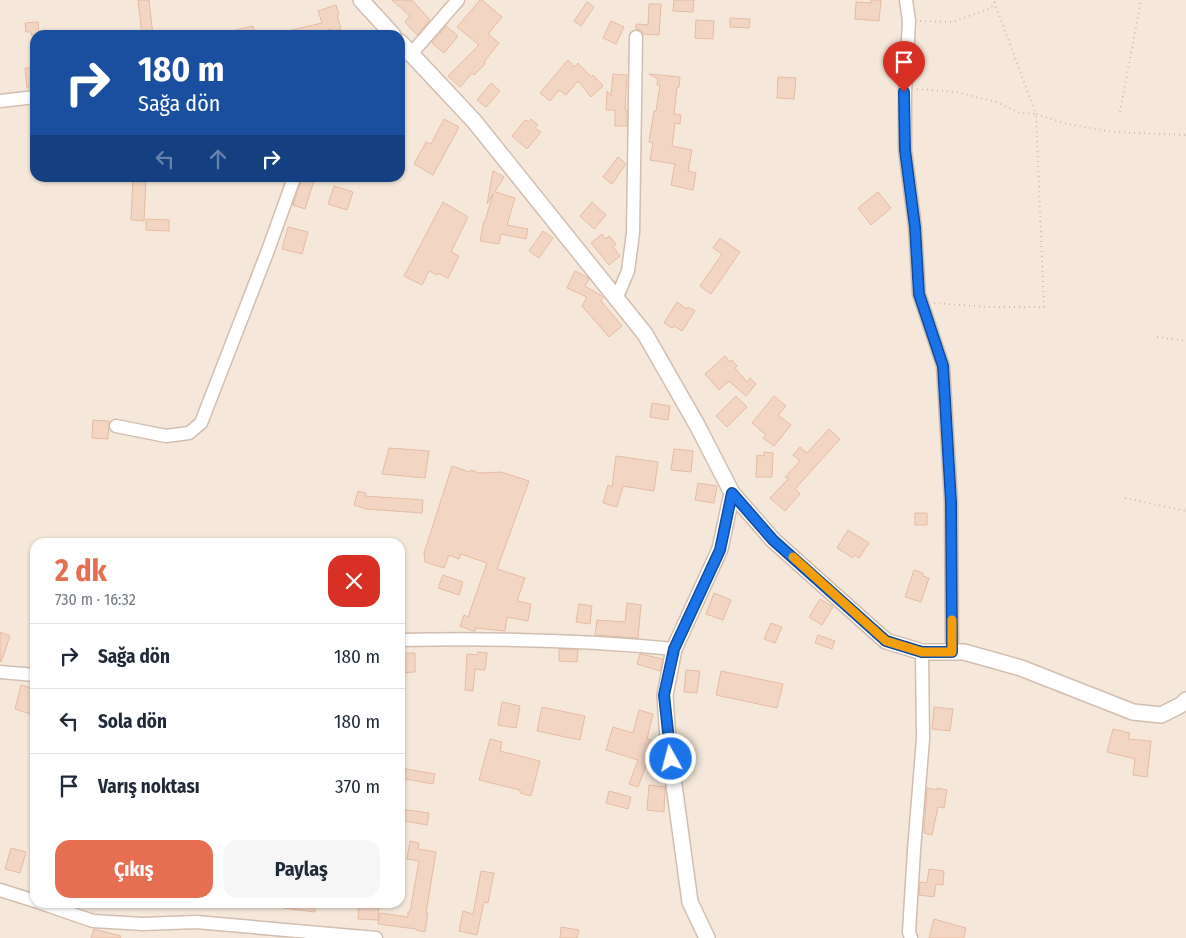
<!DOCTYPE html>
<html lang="tr">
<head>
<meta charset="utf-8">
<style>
	body { margin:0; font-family:"Fira Sans Condensed",sans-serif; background:#f6f6f7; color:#1f2937; height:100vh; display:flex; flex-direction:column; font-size:19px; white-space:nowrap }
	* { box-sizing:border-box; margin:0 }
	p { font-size:16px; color:#747a83 }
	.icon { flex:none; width:28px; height:28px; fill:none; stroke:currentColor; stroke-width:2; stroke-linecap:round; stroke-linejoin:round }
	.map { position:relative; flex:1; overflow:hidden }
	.side { position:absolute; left:30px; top:538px; width:375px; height:370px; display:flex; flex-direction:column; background:#fff; border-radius:15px; box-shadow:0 1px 4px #0004 }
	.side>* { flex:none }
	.banner { position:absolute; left:30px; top:30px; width:375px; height:152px; border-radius:15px; box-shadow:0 1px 4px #0004; background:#1a4fa0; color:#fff; overflow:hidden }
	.pin { position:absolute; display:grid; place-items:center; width:42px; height:42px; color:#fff; margin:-51px -21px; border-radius:50% 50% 50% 0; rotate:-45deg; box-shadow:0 0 5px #0007 }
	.pin .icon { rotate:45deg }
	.me { position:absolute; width:55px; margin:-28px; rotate:353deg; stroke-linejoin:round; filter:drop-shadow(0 0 4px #0008) }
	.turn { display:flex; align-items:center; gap:18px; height:105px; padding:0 25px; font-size:22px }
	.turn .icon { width:65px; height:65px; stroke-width:2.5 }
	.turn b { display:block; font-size:35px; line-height:42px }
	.lanes { display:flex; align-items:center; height:48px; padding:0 25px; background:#0003; justify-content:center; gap:25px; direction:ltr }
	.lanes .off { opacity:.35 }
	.round { display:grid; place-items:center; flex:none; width:52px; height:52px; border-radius:15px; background:#f6f6f7 }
	.overview { display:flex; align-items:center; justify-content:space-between; height:85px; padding:0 25px }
	h1 { font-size:30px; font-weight:700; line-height:38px; color:#e76f51 }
	.cta { display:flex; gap:10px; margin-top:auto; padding:10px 25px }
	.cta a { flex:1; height:58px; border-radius:15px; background:#e76f51; color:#fff; font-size:20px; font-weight:700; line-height:58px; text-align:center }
	.cta a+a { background:#f6f6f7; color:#1f2937 }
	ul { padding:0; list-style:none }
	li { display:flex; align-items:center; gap:15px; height:65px; padding:0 25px; border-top:1px solid #e0e1e3 }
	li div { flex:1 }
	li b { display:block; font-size:19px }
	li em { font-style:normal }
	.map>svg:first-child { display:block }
	.residential { fill:#f5e8da; fill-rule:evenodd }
	.building { fill:#f3d5c3; stroke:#e6bba3 }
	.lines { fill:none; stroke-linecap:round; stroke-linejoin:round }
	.minor-casing { stroke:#d1beb0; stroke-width:15 }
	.tertiary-casing { stroke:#d1beb0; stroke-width:18 }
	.path { stroke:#d9b8a5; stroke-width:2; stroke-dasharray:1 4; stroke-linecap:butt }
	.minor { stroke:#fff; stroke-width:12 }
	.tertiary { stroke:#fff; stroke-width:15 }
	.route-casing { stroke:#114b97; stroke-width:12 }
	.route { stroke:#1a73e8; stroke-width:9 }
	.slow { stroke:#f59e0b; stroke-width:9 }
</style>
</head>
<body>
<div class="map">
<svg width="1186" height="938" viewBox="0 0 1186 938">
	<rect width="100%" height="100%" fill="#fdf6ec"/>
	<path class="residential" d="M0 0H1186V938H0ZM35 35H400V178H35ZM35 542H400V902H35Z"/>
	<path class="building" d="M138 0H149L153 35H142Z
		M392 0H412L430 20 417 35 405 22 410 16Z
		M480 0H482L502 17 488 34 499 43 484 62 485 64 474 75 472 73 460 87 448 76 479 45 457 27Z
		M674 0H694L693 12 673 11Z
		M871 0H881L879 21 855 19 856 2 871 3Z
		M587 2 594 7 581 26 574 21Z
		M649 4H661L659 35 643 34 641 30 636 29V24L648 25Z
		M336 5 339 14 337 15 341 29 331 32V29L313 35H284V32L322 23 318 11Z
		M730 18 750 19 749 28 730 27Z
		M696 20 714 21 713 39 695 38Z
		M611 21 624 27 616 44 603 38Z
		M38 22 39 35H31V32H26L25 23Z
		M253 26 255 35H228L227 32Z
		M446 26 458 36 444 53 432 43Z
		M568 60 574 67 578 63 591 77 593 75 603 86 591 97 578 81 566 95 559 90 550 101 540 93Z
		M25 68H35V87L27 88Z
		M613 74 627 75 625 110 627 111V126H615V110H606L607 91 611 96Z
		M649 74 680 77 679 87H677L674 114 681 115 680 124 675 123 672 146 692 150 688 171 696 173 693 190 671 185 675 164 650 160 653 143 649 142 654 111H656L660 85H657L658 79Z
		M778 77 796 78 794 99 777 98Z
		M491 83 500 91 486 107 477 100Z
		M444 119 459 127 433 175 414 164 426 142 431 144Z
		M531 119 538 125 535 128 541 132 527 149 512 136 525 120 529 122Z
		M618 157 626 164 612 184 603 177Z
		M493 171 504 177 495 192 515 198 507 225 528 229 526 239 501 234 499 244 480 241 484 221H485L493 194 487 204Z
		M133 178H146L144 221 131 220Z
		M302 178H315L305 209 293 205Z
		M334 186 353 192 347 210 328 204Z
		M878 192 891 208 871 225 858 208Z
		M443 202 468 217 451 252 459 256 448 278 438 273 437 275 429 271 422 285 404 276Z
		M592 202 606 215 594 229 580 216Z
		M146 219 169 220V231L146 230Z
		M288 227 308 232 302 254 282 249Z
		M543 231 553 238 539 258 529 251Z
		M602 234 606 239 609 236 616 244 613 247 620 256 609 265 591 243Z
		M720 238 740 252 711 294 700 286 722 254 713 248Z
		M575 271 587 277 589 279 585 286 603 297 601 301 622 326 609 337 582 306 587 297 567 288Z
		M677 302 687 309 688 307 695 311 682 331 674 326 672 328 664 323Z
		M725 356 730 362 732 360 737 366 735 368 747 382 750 378 756 384 746 396 729 381 719 390 705 374Z
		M736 396 747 407 727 427 716 416Z
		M774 396 786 406 778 415 791 425 774 446 763 438 766 435 752 423Z
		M652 403 670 406 668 420 650 417Z
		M93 420 109 421 108 439 92 438Z
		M829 429 840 439 795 489 800 494 785 511 770 498 789 478 785 477 800 461 793 455 800 447 807 453Z
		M389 448 429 451 425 478 382 474Z
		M674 449 693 451 691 472 671 470Z
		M764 452 773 453 772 477H756L757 455 764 456Z
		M616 456 658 462 654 491 623 486 617 507 603 503 608 485 612 487Z
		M452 466 470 472 471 470 479 473 501 472 529 481 497 569 525 578 517 601 531 604 528 621 507 617 505 631 476 628 475 631H473L460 626 464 615 468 617 487 563 461 554 459 559 449 555 444 568 425 562 424 553Z
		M698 483 717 486 714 503 695 500Z
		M358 491 366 493 365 496 423 500 422 513 366 509 354 505Z
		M915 513H927V525H915Z
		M848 530 869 543 859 558 855 555 853 558 837 548Z
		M914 570 923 573V576L929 578 921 602 905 597Z
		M443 575 463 582 459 595 438 588Z
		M714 593 731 600 723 620 706 614Z
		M820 599 833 607 822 625 809 617Z
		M627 603 641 605 638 638 595 635 597 620 625 622Z
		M579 604 592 606 590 624 576 622Z
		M771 623 782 627 775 643 764 639Z
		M0 632 10 636 1 662 0 661Z
		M818 635 835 641 832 649 815 643Z
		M559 649 578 650 577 662 559 661Z
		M478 652 487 653 485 670 475 669 473 691 465 690 467 654 477 655Z
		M400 653H415V672L400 673Z
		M640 654 663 659 660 671 637 664Z
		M686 670 700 671 697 693 684 692Z
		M721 671 783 684 777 708 716 695Z
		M21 685 35 689V699L31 714 15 709Z
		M502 702 520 706 516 728 498 725Z
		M542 707 585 716 580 740 537 731Z
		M934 707 953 709 950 731 932 729Z
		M639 710 653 714 647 739 657 742 650 764 647 763 638 787 629 784 638 760 606 750 613 727 633 733Z
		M1113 729 1130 733 1128 739 1151 741 1147 777 1133 775 1135 759 1107 752Z
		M490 739 502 742 500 751 540 761 531 796 520 793V790L479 780Z
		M400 768 435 774 433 784 400 778Z
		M649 785 665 787 664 812 647 810Z
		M927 788 937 790V788L947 790 944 808 938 807 932 835 924 833Z
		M609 791 631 797 628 809 606 803Z
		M400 809 429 813 427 825 400 820Z
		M410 841 419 843 418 849 436 852 426 913H428L425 932 416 930V929L378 924 380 913 408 917V912H410L419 861 407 859Z
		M11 848 26 852 20 873 5 869Z
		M929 869 944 871 943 885 936 884 934 897 919 895 920 882 927 883Z
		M481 871 494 873 488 903 484 902 477 935 459 931 463 911 473 914Z
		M283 902H316L315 912 283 908Z
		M359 902H379L378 920 358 919Z
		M934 919 966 928 964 938H929Z
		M561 927 579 930 577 938H560Z
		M94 929 121 936 120 938H91Z"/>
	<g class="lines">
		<g class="minor-casing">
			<path id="minor" d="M906 0 909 21 905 92V150L915 227 919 294 943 366 951 501 952 652
				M400 54H411L458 0
				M0 101 35 97
				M616 299 628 271 633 233 636 37
				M116 426 166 436 189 433 201 423 267 253 294 178
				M400 640C491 638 583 640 674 649
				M0 672 35 675
				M0 890 35 901
				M38 902 93 921 143 924 196 922 376 938
				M911 938 909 932 914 850 923 739 922 652"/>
		</g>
		<g class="tertiary-casing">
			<path id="tertiary" d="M361 0 393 35
				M400 42 474 121 645 334 697 425 732 493 773 540 886 641 922 652H964L1021 668 1133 712 1161 715 1181 705 1186 700
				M707 938 690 902 668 741 665 695 674 649 720 549 732 493"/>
		</g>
		<path class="path" d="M994 2 1036 114 1067 124 1113 132 1186 135
			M920 21 953 22 991 8 996 0
			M917 89 957 92 996 102 1020 113 1036 114 1044 307H989L933 303
			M1120 112 1141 0
			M1157 337 1186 341
			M1125 498 1186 511"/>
		<use href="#minor" class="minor"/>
		<use href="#tertiary" class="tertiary"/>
	</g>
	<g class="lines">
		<g class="route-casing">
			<path id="route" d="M671 759 664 695 674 649 720 550 732 493 773 540 886 641 922 652H952L951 502 943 366 919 294 915 227 905 150 904 92"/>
		</g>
		<use href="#route" class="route"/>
		<path class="slow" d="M793 557 886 641 922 652H952V620"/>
	</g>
</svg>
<div class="pin" style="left:904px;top:92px;background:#d93025"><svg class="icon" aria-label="arrive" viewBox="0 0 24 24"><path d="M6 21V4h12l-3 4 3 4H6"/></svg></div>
<svg class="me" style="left:671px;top:759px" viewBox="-20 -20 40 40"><circle r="17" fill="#1a73e8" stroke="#fff" stroke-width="3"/><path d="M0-11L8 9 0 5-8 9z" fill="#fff"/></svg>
<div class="banner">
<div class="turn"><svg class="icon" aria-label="right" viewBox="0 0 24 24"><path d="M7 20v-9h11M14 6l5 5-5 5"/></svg><div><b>180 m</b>Sağa dön</div></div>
<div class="lanes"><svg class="icon off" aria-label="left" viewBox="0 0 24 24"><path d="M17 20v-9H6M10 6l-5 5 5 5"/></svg><svg class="icon off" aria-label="ahead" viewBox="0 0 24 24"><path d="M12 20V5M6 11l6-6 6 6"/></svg><svg class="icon" aria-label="right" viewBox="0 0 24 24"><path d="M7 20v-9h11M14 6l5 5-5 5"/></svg></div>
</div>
<section class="side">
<div class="overview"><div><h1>2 dk</h1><p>730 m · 16:32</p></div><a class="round" style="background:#d93025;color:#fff"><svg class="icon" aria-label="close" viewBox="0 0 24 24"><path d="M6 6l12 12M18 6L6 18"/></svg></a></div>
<ul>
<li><svg class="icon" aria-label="right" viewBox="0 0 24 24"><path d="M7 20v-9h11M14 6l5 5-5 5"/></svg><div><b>Sağa dön</b></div><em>180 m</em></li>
<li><svg class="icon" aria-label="left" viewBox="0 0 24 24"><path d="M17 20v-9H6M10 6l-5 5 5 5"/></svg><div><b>Sola dön</b></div><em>180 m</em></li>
<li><svg class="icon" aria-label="arrive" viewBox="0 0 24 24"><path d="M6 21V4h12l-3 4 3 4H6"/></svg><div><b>Varış noktası</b></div><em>370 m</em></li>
</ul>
<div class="cta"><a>Çıkış</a><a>Paylaş</a></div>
</section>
</div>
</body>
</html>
